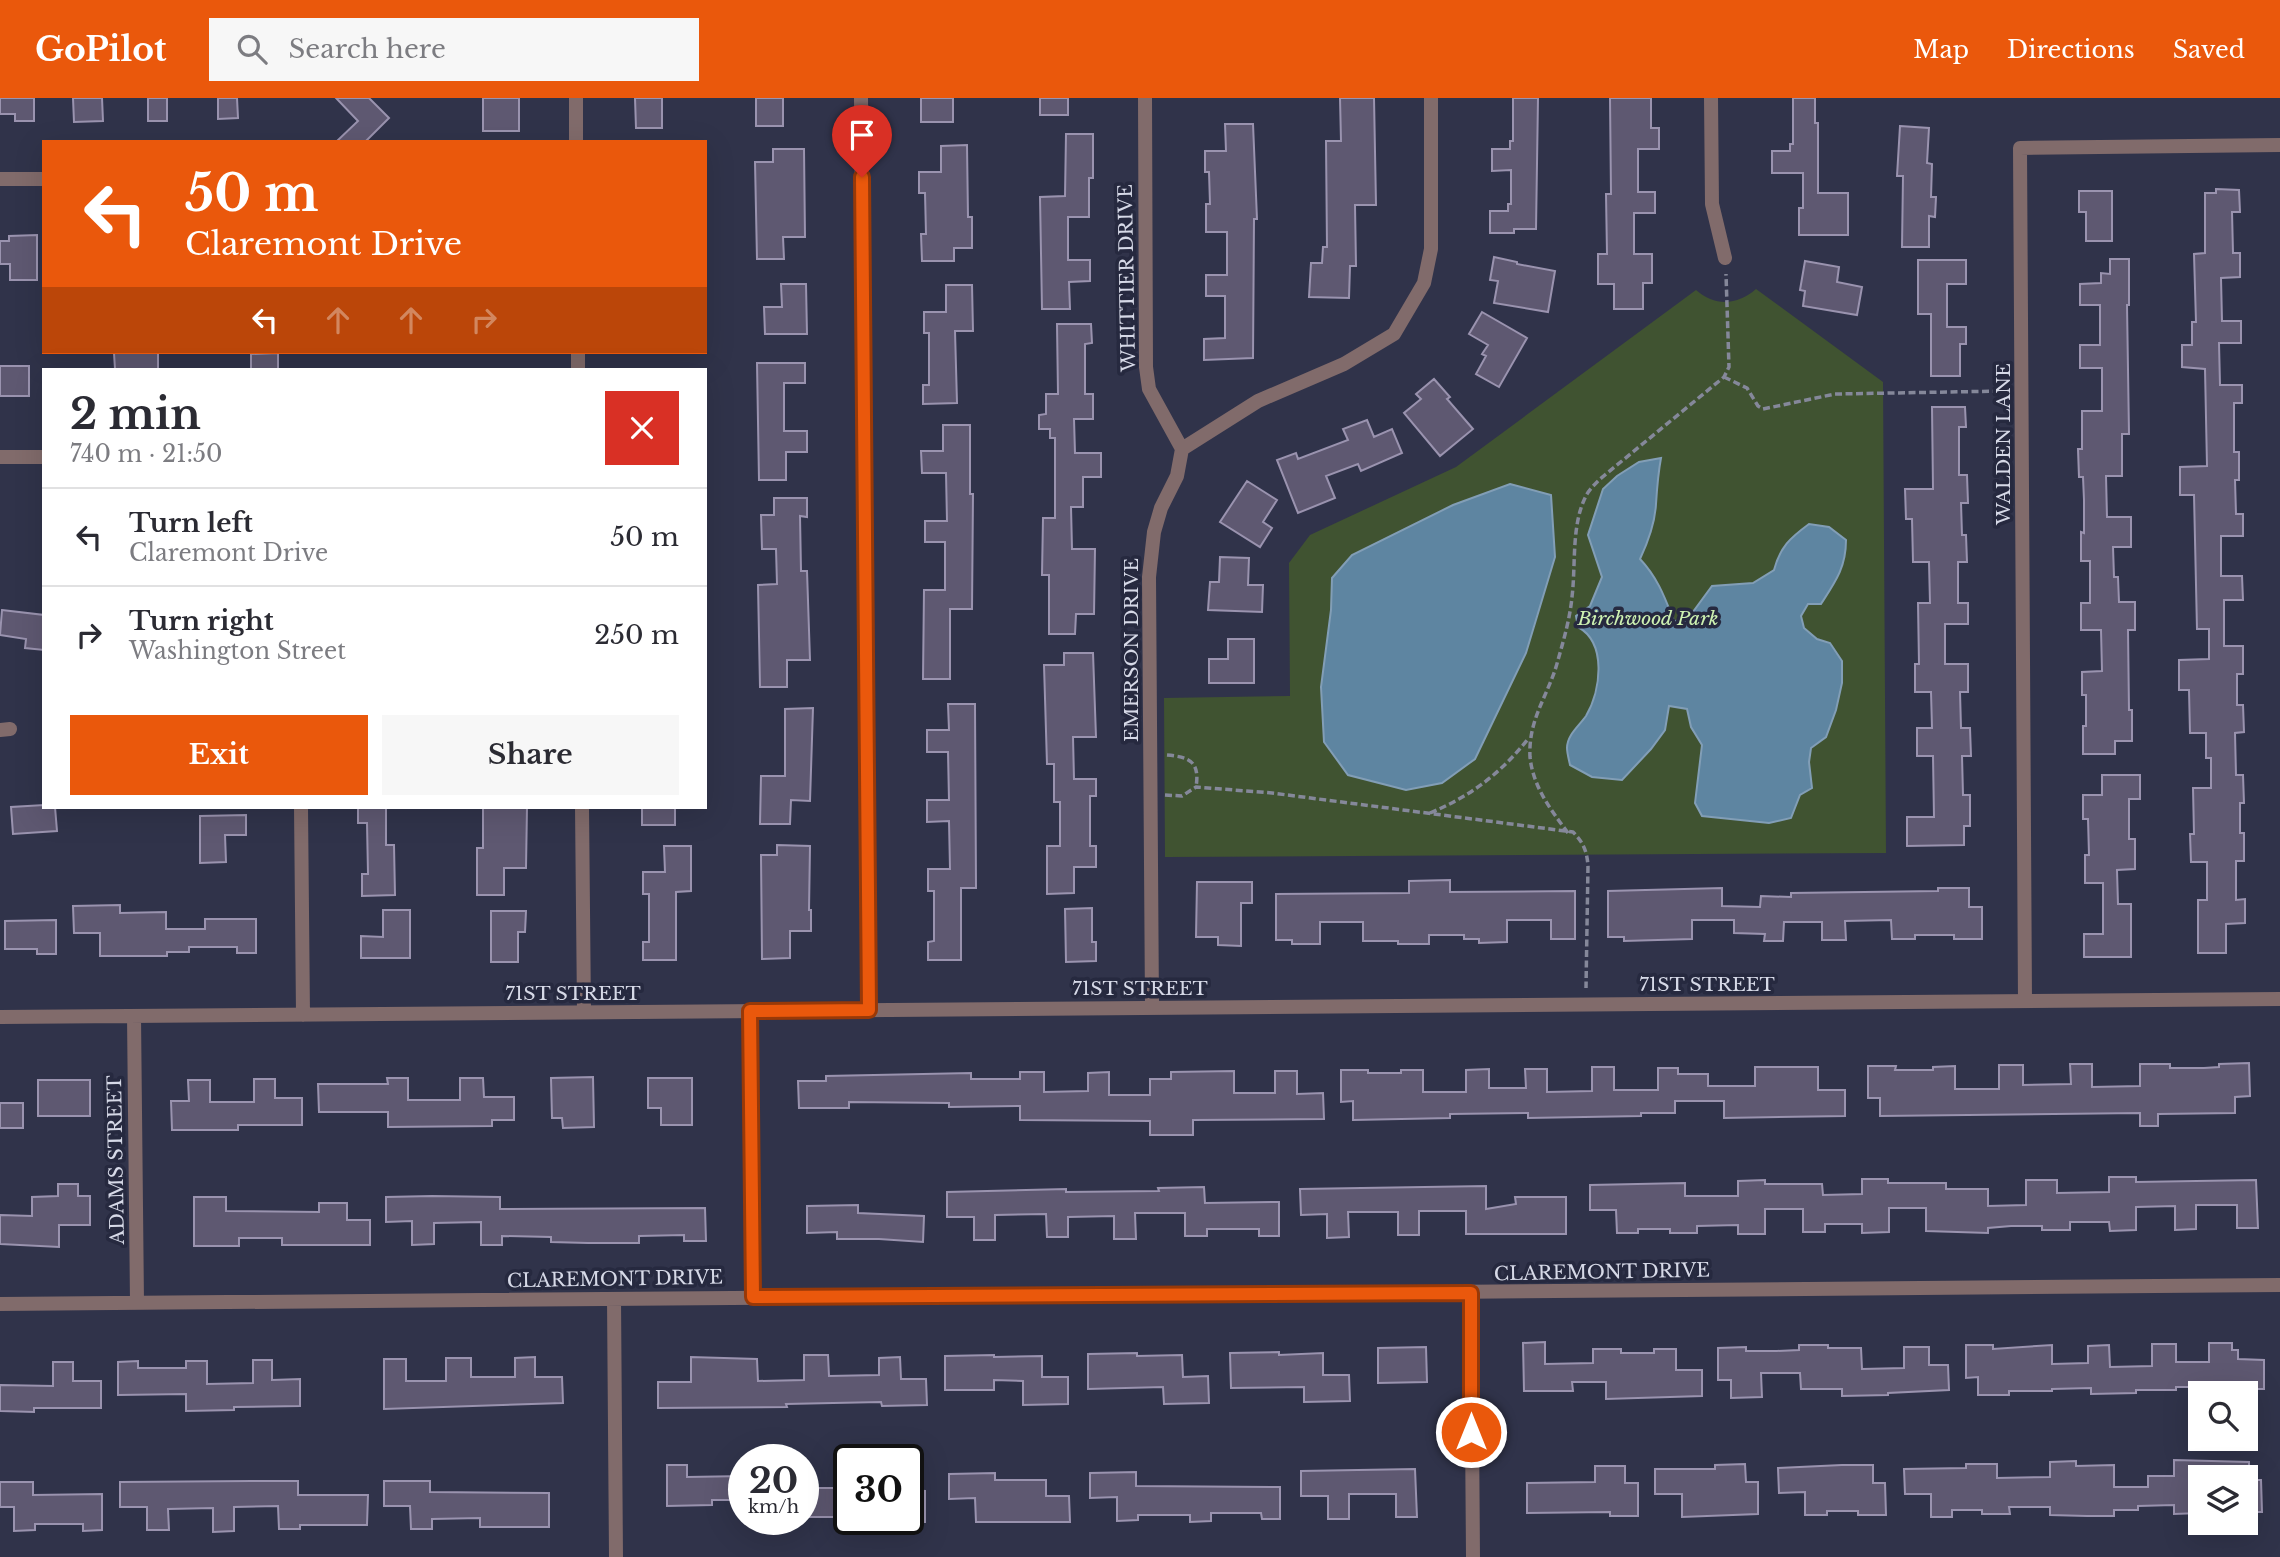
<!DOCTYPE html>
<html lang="en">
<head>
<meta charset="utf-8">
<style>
	body { margin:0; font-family:"Libre Baskerville",serif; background:#f7f7f7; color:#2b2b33; height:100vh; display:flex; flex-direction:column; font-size:26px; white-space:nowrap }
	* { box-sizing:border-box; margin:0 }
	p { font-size:23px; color:#7c7c81 }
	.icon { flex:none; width:38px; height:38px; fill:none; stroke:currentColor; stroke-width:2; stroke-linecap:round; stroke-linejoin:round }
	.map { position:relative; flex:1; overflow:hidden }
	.drawer { position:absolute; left:42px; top:270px; width:665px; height:441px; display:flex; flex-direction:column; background:#fff; border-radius:0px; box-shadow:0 7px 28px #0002 }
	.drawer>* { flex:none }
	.hud { position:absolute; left:42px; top:42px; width:665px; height:214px; border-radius:0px; box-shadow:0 7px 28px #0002; background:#ea580c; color:#fff; overflow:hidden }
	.controls { position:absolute; left:2188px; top:1283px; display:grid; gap:14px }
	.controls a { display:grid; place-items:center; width:70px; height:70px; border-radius:0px; background:#fff; box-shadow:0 7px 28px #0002; font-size:35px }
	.speed { position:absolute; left:728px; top:1346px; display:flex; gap:14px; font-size:35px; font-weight:700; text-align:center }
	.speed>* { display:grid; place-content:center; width:91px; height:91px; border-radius:50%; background:#fff; box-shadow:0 7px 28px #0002; line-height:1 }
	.speed small { font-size:18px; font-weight:400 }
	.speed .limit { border:4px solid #111; border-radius:10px; background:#fff; color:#111 }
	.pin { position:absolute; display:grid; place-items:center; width:60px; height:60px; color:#fff; margin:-72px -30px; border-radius:50% 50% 50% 0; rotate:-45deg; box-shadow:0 0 7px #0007 }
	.pin .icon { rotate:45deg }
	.me { position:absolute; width:77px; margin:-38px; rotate:0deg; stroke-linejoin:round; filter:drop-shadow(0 0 5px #0008) }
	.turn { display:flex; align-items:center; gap:24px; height:147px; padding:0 28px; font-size:32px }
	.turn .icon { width:91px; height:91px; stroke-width:2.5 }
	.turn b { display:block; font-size:49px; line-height:60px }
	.lanes { display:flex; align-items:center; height:66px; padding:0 28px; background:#0003; justify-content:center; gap:35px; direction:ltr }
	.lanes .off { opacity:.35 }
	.round { display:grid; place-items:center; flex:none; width:74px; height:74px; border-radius:0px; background:#f7f7f7 }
	.headline { display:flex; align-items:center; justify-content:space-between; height:119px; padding:0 28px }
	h1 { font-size:42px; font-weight:700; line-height:52px }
	.button { display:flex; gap:14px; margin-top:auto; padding:14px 28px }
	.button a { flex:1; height:80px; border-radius:0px; background:#ea580c; color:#fff; font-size:28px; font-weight:700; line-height:80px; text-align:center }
	.button a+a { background:#f7f7f7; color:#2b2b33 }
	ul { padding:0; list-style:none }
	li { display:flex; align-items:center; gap:21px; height:98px; padding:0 28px; border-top:2px solid #e1e1e2 }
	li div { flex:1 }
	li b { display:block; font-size:26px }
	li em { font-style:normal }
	header { display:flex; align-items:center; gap:42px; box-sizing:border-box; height:98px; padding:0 35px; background:#ea580c; color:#fff }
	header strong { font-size:33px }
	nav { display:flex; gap:38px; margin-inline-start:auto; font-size:24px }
	.search { width:490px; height:63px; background:#f7f7f7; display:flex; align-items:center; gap:18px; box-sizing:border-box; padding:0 24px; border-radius:0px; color:#7c7c81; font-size:26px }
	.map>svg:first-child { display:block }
	.green { fill:#405331 }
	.water { fill:#5e85a1; stroke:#829eb6; stroke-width:2 }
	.building { fill:#5e5871; stroke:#9a93af; stroke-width:2 }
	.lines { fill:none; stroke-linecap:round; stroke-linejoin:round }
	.path { stroke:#85889a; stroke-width:3.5; stroke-dasharray:7 3.5; stroke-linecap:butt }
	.street { stroke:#816b6b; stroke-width:14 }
	.route-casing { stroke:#983908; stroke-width:18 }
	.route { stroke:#ea580c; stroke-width:12 }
	.labels { text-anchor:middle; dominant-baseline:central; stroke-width:7; stroke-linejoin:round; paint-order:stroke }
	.street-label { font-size:19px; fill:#d6d9e7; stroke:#26293f }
	.park-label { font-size:19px; font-style:italic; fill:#cef2b2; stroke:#26293f }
</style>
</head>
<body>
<header>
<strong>GoPilot</strong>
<div class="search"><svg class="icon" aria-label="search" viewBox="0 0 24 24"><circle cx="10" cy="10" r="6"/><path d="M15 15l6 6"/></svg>Search here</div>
<nav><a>Map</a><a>Directions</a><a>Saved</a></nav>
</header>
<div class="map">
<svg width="2280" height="1459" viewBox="0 0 2280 1459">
	<rect width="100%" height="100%" fill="#30334a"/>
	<path class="green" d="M1756 191 1883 284 1886 755 1165 759 1164 600 1290 598 1289 465 1310 437 1456 369 1696 192C1715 209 1738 207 1756 191Z"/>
	<path class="water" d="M1661 360C1658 376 1657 390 1656 406 1655 425 1648 444 1640 461 1658 480 1665 500 1674 523L1687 522 1712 488 1753 485 1774 472C1780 449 1790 440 1809 426L1829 429 1846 442C1846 469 1836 483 1821 506H1808L1801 518 1804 530 1817 541 1830 545 1842 563V585L1836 612 1826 639 1811 650 1809 664 1812 690 1800 697 1791 720 1769 725 1702 718 1695 705 1702 647 1691 629 1687 611 1669 608 1665 632 1651 651 1622 682 1592 679 1570 667C1569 662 1567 655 1567 650 1567 637 1579 628 1586 618 1601 592 1607 545 1578 529L1576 518 1590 508 1602 479 1588 437 1603 391 1617 378 1639 364Z
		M1510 386 1551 397 1555 459 1526 555 1475 661 1442 685 1406 692 1348 677 1324 644 1321 589 1331 512 1332 480 1352 457 1453 407Z"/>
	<path class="building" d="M0 0H34V23H15V16H0Z
		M73 0H102L103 23 74 24Z
		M148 0H167V23H148Z
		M218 0H237L238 20 218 21Z
		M336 0H369L389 20 365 44H336L358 23Z
		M483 0H519V33H483Z
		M635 0H662V30H636Z
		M756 0H783V28H756Z
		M921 0H953V24H921Z
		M1040 0H1068V17H1040Z
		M1340 0H1374L1376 107H1355L1356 168H1350L1349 200 1309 199 1311 165H1322L1323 149H1327L1326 43H1341Z
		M1513 0H1538L1536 131H1514V135H1490V113H1508V106H1511V72L1492 73V51H1510V43H1513Z
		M1610 0H1651V30H1659V51H1638V94H1655V115H1634V156H1652V185H1643V211H1614V186H1598V156H1607L1606 96H1611Z
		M1793 0H1815V25H1818V95H1848V137H1799V110H1803V75H1772V53H1790V46H1793Z
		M1225 26H1253L1257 121H1254L1253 260 1204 262V241L1225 240V198H1206V177H1227V134H1206V106H1210L1209 74H1205V53H1226Z
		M1900 28 1929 30 1927 65 1932 66 1931 99H1936L1935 119 1929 118V149H1902L1903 78H1897Z
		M1066 36H1093V80H1089V119H1068V162H1090V183L1069 184 1070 211H1042L1040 99 1065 98Z
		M967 47 968 119H972V150H954V163H922L921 136H926L925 95H919V74H941V48Z
		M773 51H804L805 139H783L784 161H757L755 64H773Z
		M2216 91 2239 92 2240 114H2232L2233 155H2240V179L2221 180 2222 223H2241V245H2219L2220 287H2242V305H2234V354H2239V382H2235L2236 416H2243V438H2221V478H2242L2243 502H2224V548H2243V576H2237V607H2243L2244 634 2235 635 2236 677H2243L2244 705H2240V735H2244V763H2236V802L2245 801V825L2226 826V855H2198V802H2207V764H2191L2190 736H2194L2193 690H2211V660H2206V635H2190L2189 592H2179V562L2209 561V531H2197L2194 397H2180V369L2207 368 2205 271 2182 269V247H2192V224H2196L2194 156 2205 155V95H2216Z
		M2079 93H2112V143H2086V114H2079Z
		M37 137V182H10V166H0V143H9V138Z
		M1494 159 1517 164V166L1555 173 1548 214 1494 205 1498 183 1490 182Z
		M2110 161H2129V207H2127L2129 336H2122V378H2106L2107 419H2131V449H2113L2114 479H2118L2119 504H2135V532H2128L2129 612H2132V643H2115V656H2083V628H2086V597H2082V574L2102 573 2101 532H2081V505H2090V463H2081V434L2084 435V402L2083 379H2079L2078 351H2082V313H2102V270H2080V247H2100V207H2080V186L2101 185V175L2110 176Z
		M1918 162H1966V186H1947V229H1966V246H1960V278H1931V216H1918Z
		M1805 163 1839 169 1837 184 1862 189 1857 217 1803 208 1805 193 1800 192Z
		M781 186H806L807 236H765L764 209H782Z
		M946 187H972L973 233H955L957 305 923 306V287H929V235H924V214H946Z
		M1482 214 1527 240 1499 289 1476 276 1486 258 1482 256 1488 247 1469 236Z
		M1057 226H1091L1092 245 1085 246V296H1093V321H1074L1075 355H1101V379H1083V409H1071L1072 451H1095L1094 516H1076L1075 536H1049V477H1042L1043 420H1055V340H1050V331H1039V317L1046 316V296H1058Z
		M114 255H158V271H115Z
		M278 255V271H251V256Z
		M757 265H805V285H784V333H807V354H786V382H759Z
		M0 268H29V298H0Z
		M1434 281 1450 299 1447 301 1473 331 1440 358 1404 315 1421 301 1416 296Z
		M1932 309H1965L1966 329H1959V377H1967L1968 405H1961L1962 437H1966L1967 464H1958V505H1968V526H1945V566H1968V594H1960L1961 630H1970L1971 658H1962L1963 697H1970V728H1964V747L1907 748V719H1934L1933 658H1917V630H1932L1931 594H1915V566H1919L1918 505H1930L1929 464H1913L1912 421H1906L1905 391H1933Z
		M1367 322 1374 339 1392 331 1402 355 1361 373 1358 366 1326 378 1335 400 1298 415 1277 362 1296 355 1298 361 1348 342 1343 331Z
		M943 327H970V396H973L972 511H950V581H923L924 492H945V444H925V423H947L946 375H922L921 353H943Z
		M1247 383 1277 402 1263 424 1272 430 1260 449 1220 424Z
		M774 400H807V419L800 418 801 473H807L810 562H787V589H760L758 487 777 486 776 451H762L761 417H774Z
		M1220 459 1249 460 1248 487H1263L1262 514 1208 512 1210 484H1219Z
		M2 512 44 517V552L25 550 26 541 0 537Z
		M1228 541H1254V585H1209V561H1228Z
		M1064 555H1093L1096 639H1073L1074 681H1096V698H1090V748H1096V769H1074V795L1047 796V748H1060V704H1054V666H1047L1044 567H1064Z
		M948 606H975L976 790H961V862H928V844L934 843V793H928V771H950L949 723 927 724V702H949L948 654H927V632H949Z
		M813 610 810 703 791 702 790 726H760L761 678H785V611Z
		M2102 677H2140V701H2129V741H2135V771L2117 772 2118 806H2131V859H2084V836H2103V785H2085V757H2089L2088 721H2083V697H2102Z
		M44 707V709H55L57 733 13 736 11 709Z
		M358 709H386V747H394L395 797 362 798V776H368L367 725H358Z
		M483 709H527L526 770H504V797H477V750H483Z
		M642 709H675V727H642Z
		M246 717V737H225L226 764 200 765V718Z
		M777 747 810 748 809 812H811V833H790V860L762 861 761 757H777Z
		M664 748H691V793L676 794V862H643V844H649V796H643V774H665Z
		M1450 782V794L1575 793V841H1551V822H1507V844L1479 845V841H1464V837H1429V846H1398V843H1363V824H1320V846H1292V842H1276V796L1409 795V783Z
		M1197 784H1252V805H1241V848L1218 847V839H1196Z
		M1722 790V808L1760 809 1761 798 1791 799V795L1938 793V790H1969V809H1982V841H1954V837H1915V841H1892L1891 822 1845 823 1846 842H1822V824H1784L1783 843H1764L1765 836 1734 835V822H1692V841L1624 843V839H1608V793Z
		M120 807V815L166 814V831H205V821H256V855H237V849H189V854H167V858H100V835H74L73 808Z
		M1092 810V844H1096V863L1066 864 1065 811Z
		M383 812H410V860H361V838L383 839Z
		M491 813H526L525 834H518V864H491Z
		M56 822V856H37V851H5V823Z
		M2249 965 2250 998 2235 999V1015L2158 1016V1028H2140V1015L1880 1018V1000H1868V968H1896L1895 972H1933V969L1955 968V991H1999V967H2023V987L2071 986 2070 966H2092V989L2140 988V966H2170V970H2204L2219 969V966Z
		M1592 969H1614V992H1658V970H1678V976H1708V988H1755V969H1818V992H1845V1018L1724 1020V1003H1675V1015H1641V1018L1528 1020V1015L1450 1016V1020L1353 1022V1003L1341 1004V972H1368V975H1401V972H1423V994H1466V972L1489 971V990H1526L1525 971H1547V994L1592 993Z
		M1234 973V995H1275V973H1297V996L1323 995 1324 1021 1193 1022V1037H1150V1023L1020 1022V1008L949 1009V1005L849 1004V1010H799L798 983H826V978L971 975V981H1020V974H1044V994L1088 993V975L1109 974V997H1150V981H1171V974Z
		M593 979 594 1029 563 1030 562 1020H552L551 980Z
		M387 980H408V1002H460V980H483L484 999H514V1022H492V1028L388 1029V1014H319L318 986H388Z
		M648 980H692V1027H661V1010H648Z
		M254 981H275V1000H302V1027H238V1032H172L171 1003H189L188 982H210V1004H254Z
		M38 982H90V1018H38Z
		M0 1005H23V1030H0Z
		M2109 1079H2136V1084L2256 1082 2258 1130H2237V1107H2196V1131L2175 1132V1108L2136 1109V1132L2110 1133 2109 1124H2070V1132H2042V1128H2011L1988 1130V1135L1926 1133V1110H1889V1134L1862 1135V1126H1825V1134H1803V1111H1765V1136H1738V1127L1697 1128V1135H1670V1131H1638V1135H1617L1616 1112H1590V1087L1685 1085V1098H1738V1083L1765 1082V1086H1822L1823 1097 1862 1096V1081H1888V1085H1946V1091H1988V1108L2026 1107V1082H2057V1095L2109 1094Z
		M58 1086H78V1098H90V1127H59V1149L0 1146V1117L32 1118V1099L58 1098Z
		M1486 1088V1111L1516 1106 1515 1099H1566V1136H1466V1113H1419V1137H1398V1114H1348L1349 1139 1327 1140V1116L1301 1117 1300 1091Z
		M1204 1089 1205 1105 1279 1104V1138H1259V1131H1207V1138H1185V1115H1135L1136 1141H1114V1118L1068 1119V1139H1047L1046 1116 995 1117V1142H974V1119H947V1094L1066 1091V1094L1159 1093 1158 1090Z
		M432 1098 500 1099V1111L705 1110 706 1143H684V1137L639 1138V1145H588L551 1144V1139L502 1138V1147H481V1124L434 1125V1146L412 1147V1123L386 1124V1099Z
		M194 1099H226V1113L319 1114V1105H347V1122H370V1147H282V1140H239V1148H194Z
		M858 1107V1115L924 1118 923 1144 879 1141H837V1134L807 1135V1108Z
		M1545 1244V1266L1593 1265V1251H1621V1255H1654V1251H1676V1272H1702V1298L1606 1301V1284H1572L1573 1293H1524L1523 1245Z
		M2209 1245H2232V1252H2238V1261L2264 1262V1291H2238V1295H2211V1289H2176V1292H2136V1295L2091 1296V1290L2052 1291V1293H2009V1297H1978V1279L1966 1280V1247H1993V1251L2052 1247V1266L2088 1265V1248L2109 1247 2110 1269 2152 1268V1246H2176V1264H2209Z
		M1799 1247H1828V1250H1861L1862 1271 1904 1270V1249H1929V1267H1948L1949 1292 1888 1295V1297L1842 1298V1291H1801L1800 1275H1761L1762 1299 1731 1300V1282H1718V1250L1746 1249V1253H1777L1799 1252Z
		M1426 1249 1427 1284 1378 1285V1250Z
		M1279 1254V1257L1323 1255V1277H1349L1350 1303 1304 1304V1289L1231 1290 1230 1255Z
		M1137 1255V1258L1182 1257 1183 1279 1208 1278 1209 1305 1164 1306 1163 1289 1088 1291V1256Z
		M804 1257H828L829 1278 879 1277V1260L900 1259 901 1281H926L927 1307 882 1308 881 1304 786 1306 787 1309 658 1310V1284H691V1259L757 1261 758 1283 804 1282Z
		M994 1257V1259L1042 1258V1279H1068V1306L1023 1307V1283L994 1282V1292H945V1258Z
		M535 1259V1279H562L563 1305 384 1311V1261H406V1283H446V1260H471V1279H515V1260Z
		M253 1262H272V1282L300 1281V1308L234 1309V1312L186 1313V1296L118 1297V1264L138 1263V1270H186V1263H207V1286L253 1285Z
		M53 1264H73V1283H101V1310H34V1314L0 1313V1287L53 1288Z
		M2174 1362 2249 1364V1379H2200V1415L2174 1416V1407L2138 1408V1412H2114V1418H2087L2050 1417V1409H2009L2010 1416H1982V1412H1952V1419H1931V1396H1905L1904 1371 1966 1370V1366H1997V1380L2050 1379V1364L2076 1363V1368L2114 1367V1389H2148V1378H2174Z
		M1745 1366 1746 1384H1758V1416L1682 1419V1396H1655V1371H1715V1367Z
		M667 1367H687V1379L744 1378V1402H712V1407L667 1408Z
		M1842 1367H1873V1385H1885L1886 1417H1858V1413H1827V1417H1805V1394L1779 1395 1778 1370Z
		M1595 1368H1625V1385H1638V1418H1610V1414L1527 1415V1385L1595 1384Z
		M1415 1371 1417 1419H1396V1396H1349V1421H1328V1398H1301V1373Z
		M1136 1374V1388L1280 1389V1421H1262L1261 1415H1211V1423L1190 1424V1417H1138V1422L1117 1423V1399L1090 1400V1375Z
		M995 1375V1382H1046V1398H1069L1070 1424H976L975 1400 949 1401V1376Z
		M2245 1382H2261L2262 1414H2245Z
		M252 1383H298V1397H368L367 1427H300V1431H279L278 1408 234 1409V1433L213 1434V1410L168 1411 169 1432H147V1409H120V1384Z
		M384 1383H430V1394L549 1395V1429H480V1420L432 1421V1431H411L410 1408H384Z
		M0 1384H33V1397L102 1396V1432L83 1433V1426H35V1432L14 1433V1409H0Z
		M807 1390H849V1419H808Z
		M908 1392 925 1393V1424H908Z"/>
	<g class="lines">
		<path class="path" d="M1724 279 1747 290 1758 308 1763 311 1835 296 2007 293
			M1167 657C1190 659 1200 664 1196 689
			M1165 697 1182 698 1196 689 1272 695 1573 734C1584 745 1587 754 1588 768L1586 890
			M1430 715C1471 698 1501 675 1528 641
			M1568 735C1551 712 1533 689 1530 659 1528 620 1549 597 1558 562 1564 541 1570 520 1572 499 1576 466 1571 427 1586 398 1589 392 1595 386 1600 381L1724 279 1729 269 1726 176"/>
		<path class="street" d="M576 0V44
			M861 0 869 912
			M1145 0 1146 269 1149 291 1182 351
			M1711 0 1712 106 1725 160
			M0 81H44
			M578 254V271
			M0 359H44
			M0 632 10 631
			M301 709 303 917
			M582 709 584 914
			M2025 903 2020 50 2280 47
			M1152 909 1149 479 1154 434 1161 410 1177 378 1182 351 1258 303 1344 266 1394 236 1424 185 1431 151V0
			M750 913 753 1199
			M134 918 137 1205
			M0 919 2280 901
			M1471 1195 1473 1459
			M614 1201 616 1459
			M0 1206 2280 1187"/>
	</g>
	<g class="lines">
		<g class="route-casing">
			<path id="route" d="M862 79 869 912 750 913 753 1199 1471 1195V1334"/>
		</g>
		<use href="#route" class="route"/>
	</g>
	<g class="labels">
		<g class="street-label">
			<text transform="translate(1127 180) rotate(-91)">WHITTIER DRIVE</text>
			<text transform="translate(2003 346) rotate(-90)">WALDEN LANE</text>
			<text transform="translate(1131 552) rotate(-90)">EMERSON DRIVE</text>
			<text x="1707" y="886">71ST STREET</text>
			<text x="1140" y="890">71ST STREET</text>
			<text x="573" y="895">71ST STREET</text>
			<text transform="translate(116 1062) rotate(-91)">ADAMS STREET</text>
			<text transform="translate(1602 1174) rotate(-1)">CLAREMONT DRIVE</text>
			<text transform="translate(615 1181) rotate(-1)">CLAREMONT DRIVE</text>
		</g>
		<g class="park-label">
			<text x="1648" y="520">Birchwood Park</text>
		</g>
	</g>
</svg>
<div class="controls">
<a><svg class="icon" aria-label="search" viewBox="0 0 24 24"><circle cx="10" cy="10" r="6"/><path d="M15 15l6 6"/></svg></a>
<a><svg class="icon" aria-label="layers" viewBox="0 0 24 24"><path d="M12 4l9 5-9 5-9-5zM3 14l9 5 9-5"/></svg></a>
</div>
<div class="speed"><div>20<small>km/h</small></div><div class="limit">30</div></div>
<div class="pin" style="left:862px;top:79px;background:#d93025"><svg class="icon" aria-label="arrive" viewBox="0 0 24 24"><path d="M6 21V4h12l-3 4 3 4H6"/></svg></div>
<svg class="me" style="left:1471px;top:1334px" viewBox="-20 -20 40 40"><circle r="17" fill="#ea580c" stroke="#fff" stroke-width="3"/><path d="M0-11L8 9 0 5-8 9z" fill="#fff"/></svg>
<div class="hud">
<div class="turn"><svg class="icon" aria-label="left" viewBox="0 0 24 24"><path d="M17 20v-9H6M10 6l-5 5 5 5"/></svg><div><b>50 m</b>Claremont Drive</div></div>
<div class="lanes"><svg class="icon" aria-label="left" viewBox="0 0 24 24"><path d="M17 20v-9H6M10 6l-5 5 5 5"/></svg><svg class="icon off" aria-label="ahead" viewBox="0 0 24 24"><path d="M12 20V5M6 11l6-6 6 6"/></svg><svg class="icon off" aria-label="ahead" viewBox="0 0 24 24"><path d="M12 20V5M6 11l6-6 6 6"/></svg><svg class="icon off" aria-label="right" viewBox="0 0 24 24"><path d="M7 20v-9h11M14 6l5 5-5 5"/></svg></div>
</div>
<section class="drawer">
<div class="headline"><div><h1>2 min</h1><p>740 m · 21:50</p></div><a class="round" style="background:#d93025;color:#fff"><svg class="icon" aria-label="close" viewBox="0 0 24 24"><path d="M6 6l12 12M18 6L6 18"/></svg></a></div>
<ul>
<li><svg class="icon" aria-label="left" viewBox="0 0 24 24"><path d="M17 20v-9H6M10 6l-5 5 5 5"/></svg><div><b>Turn left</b><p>Claremont Drive</p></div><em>50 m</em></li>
<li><svg class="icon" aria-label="right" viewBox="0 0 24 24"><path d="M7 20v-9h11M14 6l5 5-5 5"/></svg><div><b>Turn right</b><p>Washington Street</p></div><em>250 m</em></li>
</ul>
<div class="button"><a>Exit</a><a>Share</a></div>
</section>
</div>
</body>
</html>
